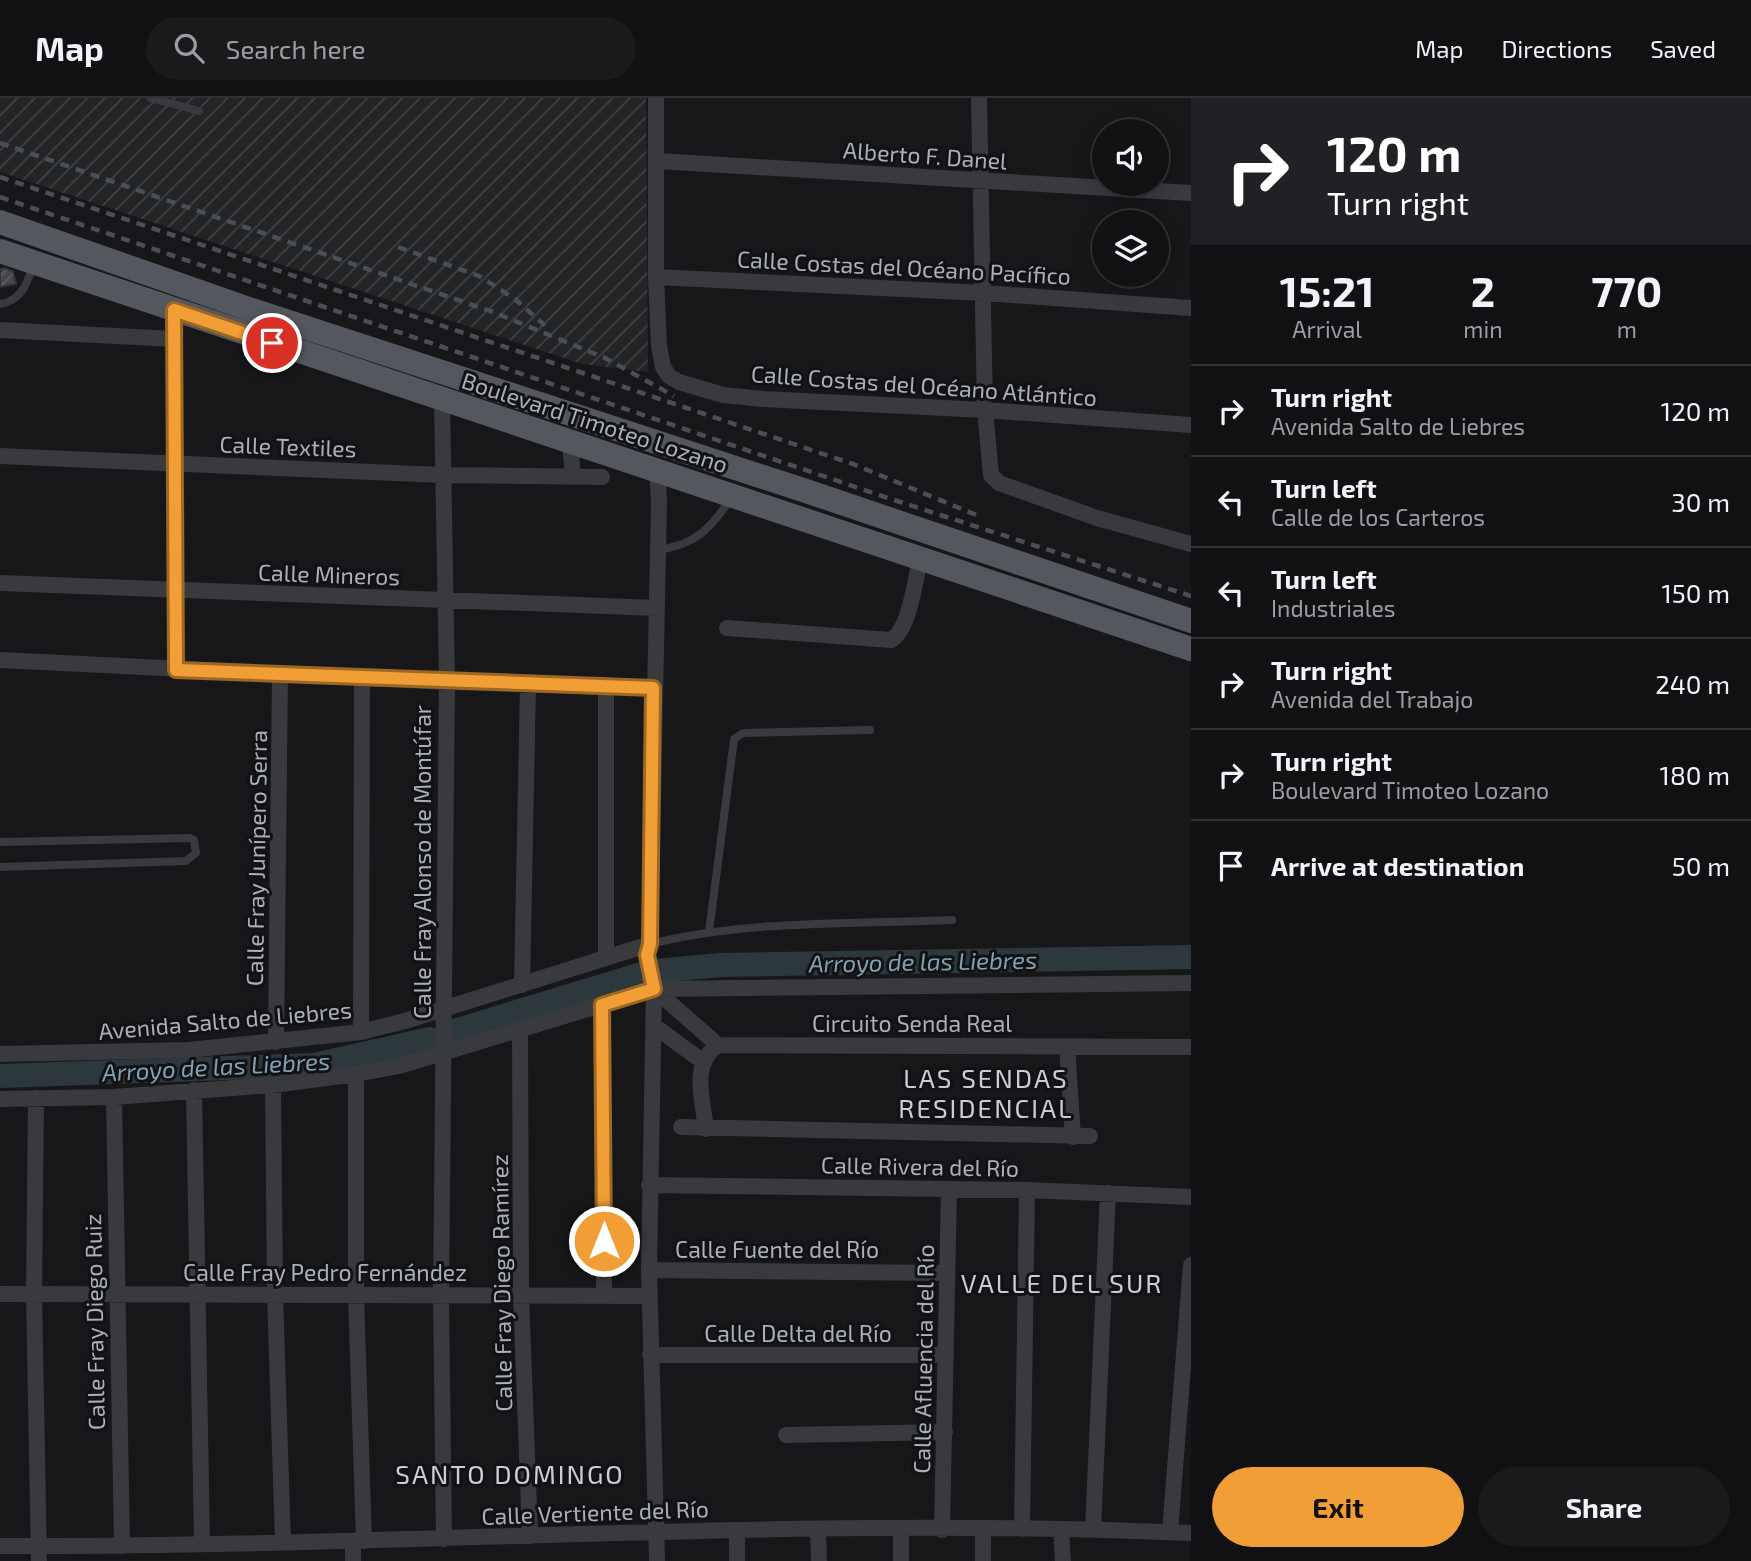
<!DOCTYPE html>
<html lang="en">
<head>
<meta charset="utf-8">
<style>
	body { margin:0; font-family:"Exo 2",sans-serif; background:#1a1a1c; color:#f1f3f6; height:100vh; display:flex; flex-direction:column; font-size:26px; white-space:nowrap }
	* { box-sizing:border-box; margin:0 }
	p { font-size:23px; color:#9c9da0 }
	.icon { flex:none; width:38px; height:38px; fill:none; stroke:currentColor; stroke-width:2; stroke-linecap:round; stroke-linejoin:round }
	.map { position:relative; flex:1; overflow:hidden }
	.sheet { display:flex; flex-direction:column; background:#111113; width:560px }
	.sheet>* { flex:none }
	.hud { background:#202124; color:#fff; overflow:hidden }
	.tools { position:absolute; left:1092px; top:21px; display:grid; gap:14px }
	.tools a { display:grid; place-items:center; width:77px; height:77px; border-radius:50%; background:#111113; box-shadow:0 4px 18px #0003,0 0 0 2px #303133; font-size:35px }
	.pin { position:absolute; display:grid; place-items:center; width:60px; height:60px; color:#fff; margin:-30px; border:4px solid #fff; border-radius:50%; box-shadow:0 2px 7px #0007 }
	.me { position:absolute; width:77px; margin:-38px; rotate:0deg; stroke-linejoin:round; filter:drop-shadow(0 0 5px #0008) }
	.turn { display:flex; align-items:center; gap:24px; height:147px; padding:0 21px; font-size:32px }
	.turn .icon { width:91px; height:91px; stroke-width:2.5 }
	.turn b { display:block; font-size:49px; line-height:60px }
	.eta { display:flex; justify-content:space-evenly; align-items:center; height:119px; text-align:center }
	.eta b { font-size:42px; font-weight:700; line-height:49px }
	.primary-button { display:flex; gap:14px; margin-top:auto; padding:14px 21px }
	.primary-button a { flex:1; height:80px; border-radius:42px; background:#f19e37; color:#111; font-size:28px; font-weight:700; line-height:80px; text-align:center }
	.primary-button a+a { background:#1a1a1c; color:#f1f3f6 }
	ul { padding:0; list-style:none }
	li { display:flex; align-items:center; gap:21px; height:91px; padding:0 21px; border-top:2px solid #303133 }
	li div { flex:1 }
	li b { display:block; font-size:26px }
	li em { font-style:normal }
	header { display:flex; align-items:center; gap:42px; box-sizing:border-box; height:98px; padding:0 35px; background:#111113; border-bottom:2px solid #303133 }
	header strong { font-size:33px }
	nav { display:flex; gap:38px; margin-inline-start:auto; font-size:24px }
	.search { width:490px; height:63px; background:#1a1a1c; display:flex; align-items:center; gap:18px; box-sizing:border-box; padding:0 24px; border-radius:38px; color:#9c9da0; font-size:26px }
	main { display:flex; flex:1; min-height:0 }
	.map>svg:first-child { display:block }
	.industrial { fill:url(#industrial-furrows) }
	.lines { fill:none; stroke-linecap:round; stroke-linejoin:round }
	.river { stroke:#2d383d; stroke-width:24 }
	.building { fill:url(#building-hatch); stroke:#313235; stroke-width:2 }
	.lane { stroke:#383a3e; stroke-width:8 }
	.street { stroke:#383a3e; stroke-width:16 }
	.primary { stroke:#54575d; stroke-width:24 }
	.rail { stroke:#4b4e53; stroke-width:4.5; stroke-dasharray:9 7; stroke-linecap:butt }
	.route-casing { stroke:#9d6724; stroke-width:18 }
	.route { stroke:#f19e37; stroke-width:12 }
	.labels { text-anchor:middle; dominant-baseline:central; stroke-width:6; stroke-linejoin:round; paint-order:stroke }
	.street-label { font-size:23px; fill:#aab0b9; stroke:#121214 }
	.water-label { font-size:24px; font-style:italic; fill:#81a2b4; stroke:#121214 }
	.quarter-label { font-size:26px; letter-spacing:2px; fill:#cacfd5; stroke:#121214 }
</style>
</head>
<body>
<header>
<strong>Map</strong>
<div class="search"><svg class="icon" aria-label="search" viewBox="0 0 24 24"><circle cx="10" cy="10" r="6"/><path d="M15 15l6 6"/></svg>Search here</div>
<nav><a>Map</a><a>Directions</a><a>Saved</a></nav>
</header>
<main>
<div class="map">
<svg width="1191" height="1463" viewBox="0 0 1191 1463">
	<defs>
		<pattern id="industrial-furrows" width="10" height="10" patternUnits="userSpaceOnUse" patternTransform="scale(1.75)"><rect width="10" height="10" fill="#232426"/><path d="M-1 1l2-2M0 10L10 0M9 11l2-2" fill="none" stroke="#404143"/></pattern>
		<pattern id="building-hatch" width="6" height="6" patternUnits="userSpaceOnUse" patternTransform="scale(1.75)"><rect width="6" height="6" fill="#444649"/><path d="M-1 1l2-2M0 6l6-6M5 7l2-2" fill="none" stroke="#5c5e61"/></pattern>
	</defs>
	<rect width="100%" height="100%" fill="#171719"/>
	<path class="industrial" d="M0 0H646L648 274 582 266 0 74Z"/>
	<g class="lines">
		<path class="river" d="M656 873 720 867 1191 859
			M451 934 645 875
			M0 978 314 967 430 941"/>
	</g>
	<path class="building" d="M4 170 13 173 16 186 0 189V171Z"/>
	<g class="lines">
		<path class="lane" d="M151 0 199 13
			M0 206C22 203 27 185 34 166
			M658 452C697 446 708 432 731 401
			M0 744 190 740 194 742 196 755 186 763 0 769
			M709 834 734 641 743 635 870 632
			M650 846C747 822 853 826 952 822"/>
		<path class="street" d="M656 0V179L659 248 663 269 669 278 679 284 723 297 763 301 985 312 1191 327
			M979 0 985 312 991 377 999 385 1097 420 1191 446
			M657 63 1191 95
			M656 179 984 195 1191 210
			M174 212 176 572
			M0 232 174 241
			M442 303 447 584 441 1199 444 1441
			M570 344 573 379
			M0 358 442 377 602 379
			M657 373 659 403 650 846 647 857 654 891 649 1172 657 1463
			M0 485 656 510
			M727 530 891 542C909 533 915 483 920 462
			M0 562 447 584 653 590
			M606 859V590
			M522 887 528 587
			M654 891 718 947 1191 949
			M602 907 604 1196
			M653 927 702 963
			M520 932 521 1196 530 1438
			M361 934 362 579
			M276 944 280 576
			M1067 948 1073 1039
			M0 956 189 952 361 934 405 923 650 846
			M356 976V1198L364 1443
			M273 987 275 1196 283 1445
			M194 992 202 1446
			M114 999 122 1448
			M36 1000 34 1196 39 1463
			M0 1001 114 999 273 987 356 976 399 968 654 891 1191 885
			M681 1029 1090 1038
			M706 1031C703 1001 690 966 718 947
			M649 1087 1027 1092 1191 1099
			M649 1172 946 1175
			M0 1196 649 1198
			M650 1257H946
			M786 1337 945 1334
			M1022 1431 1027 1092
			M818 1432 819 1463
			M901 1432V1463
			M942 1432 949 1091
			M983 1432V1463
			M1061 1432 1063 1463
			M1093 1432 1108 1095
			M737 1433V1463
			M1170 1434 1191 1167
			M353 1443V1463
			M0 1448C397 1450 794 1417 1191 1435"/>
		<path class="primary" d="M0 124 249 211 803 392 1191 523
			M0 153 1191 551"/>
		<path class="rail" d="M0 45 493 214 605 260 674 298
			M0 79 853 366 981 419
			M0 99 891 401 1191 498
			M398 149 479 178 515 201 550 232"/>
	</g>
	<g class="lines">
		<g class="route-casing">
			<path id="route" d="M272 245 174 212 176 572 653 590 650 846 647 857 654 891 602 907 604 1143"/>
		</g>
		<use href="#route" class="route"/>
	</g>
	<g class="labels">
		<g class="street-label">
			<text transform="translate(925 57) rotate(4)">Alberto F. Danel</text>
			<text transform="translate(904 169) rotate(3)">Calle Costas del Océano Pacífico</text>
			<text transform="translate(924 287) rotate(4)">Calle Costas del Océano Atlántico</text>
			<text transform="translate(595 324) rotate(18)">Boulevard Timoteo Lozano</text>
			<text transform="translate(288 348) rotate(2)">Calle Textiles</text>
			<text transform="translate(329 476) rotate(2)">Calle Mineros</text>
			<text transform="translate(256 760) rotate(-89)">Calle Fray Junípero Serra</text>
			<text transform="translate(422 764) rotate(-90)">Calle Fray Alonso de Montúfar</text>
			<text transform="translate(225 922) rotate(-5)">Avenida Salto de Liebres</text>
			<text x="912" y="925">Circuito Senda Real</text>
			<text transform="translate(920 1068) rotate(1)">Calle Rivera del Río</text>
			<text x="777" y="1151">Calle Fuente del Río</text>
			<text x="325" y="1174">Calle Fray Pedro Fernández</text>
			<text transform="translate(501 1185) rotate(-91)">Calle Fray Diego Ramírez</text>
			<text transform="translate(94 1224) rotate(-91)">Calle Fray Diego Ruiz</text>
			<text x="798" y="1235">Calle Delta del Río</text>
			<text transform="translate(923 1261) rotate(-89)">Calle Afluencia del Río</text>
			<text transform="translate(595 1414) rotate(-2)">Calle Vertiente del Río</text>
		</g>
		<g class="water-label">
			<text transform="translate(923 863) rotate(-1)">Arroyo de las Liebres</text>
			<text transform="translate(216 968) rotate(-3)">Arroyo de las Liebres</text>
		</g>
		<g class="quarter-label">
			<text x="986" y="979">LAS SENDAS<tspan x="986" dy="30">RESIDENCIAL</tspan></text>
			<text x="1062" y="1184">VALLE DEL SUR</text>
			<text x="510" y="1375">SANTO DOMINGO</text>
		</g>
	</g>
</svg>
<div class="tools">
<a><svg class="icon" aria-label="sound" viewBox="0 0 24 24"><path d="M4 9h4l5-4v14l-5-4H4zM17 9q2 3 0 6"/></svg></a>
<a><svg class="icon" aria-label="layers" viewBox="0 0 24 24"><path d="M12 4l9 5-9 5-9-5zM3 14l9 5 9-5"/></svg></a>
</div>
<div class="pin" style="left:272px;top:245px;background:#d93025"><svg class="icon" aria-label="arrive" viewBox="0 0 24 24"><path d="M6 21V4h12l-3 4 3 4H6"/></svg></div>
<svg class="me" style="left:604px;top:1143px" viewBox="-20 -20 40 40"><circle r="17" fill="#f19e37" stroke="#fff" stroke-width="3"/><path d="M0-11L8 9 0 5-8 9z" fill="#fff"/></svg>
</div>
<section class="sheet">
<div class="hud">
<div class="turn"><svg class="icon" aria-label="right" viewBox="0 0 24 24"><path d="M7 20v-9h11M14 6l5 5-5 5"/></svg><div><b>120 m</b>Turn right</div></div>
</div>
<div class="eta">
<div><b>15:21</b><p>Arrival</p></div>
<div><b>2</b><p>min</p></div>
<div><b>770</b><p>m</p></div>
</div>
<ul>
<li><svg class="icon" aria-label="right" viewBox="0 0 24 24"><path d="M7 20v-9h11M14 6l5 5-5 5"/></svg><div><b>Turn right</b><p>Avenida Salto de Liebres</p></div><em>120 m</em></li>
<li><svg class="icon" aria-label="left" viewBox="0 0 24 24"><path d="M17 20v-9H6M10 6l-5 5 5 5"/></svg><div><b>Turn left</b><p>Calle de los Carteros</p></div><em>30 m</em></li>
<li><svg class="icon" aria-label="left" viewBox="0 0 24 24"><path d="M17 20v-9H6M10 6l-5 5 5 5"/></svg><div><b>Turn left</b><p>Industriales</p></div><em>150 m</em></li>
<li><svg class="icon" aria-label="right" viewBox="0 0 24 24"><path d="M7 20v-9h11M14 6l5 5-5 5"/></svg><div><b>Turn right</b><p>Avenida del Trabajo</p></div><em>240 m</em></li>
<li><svg class="icon" aria-label="right" viewBox="0 0 24 24"><path d="M7 20v-9h11M14 6l5 5-5 5"/></svg><div><b>Turn right</b><p>Boulevard Timoteo Lozano</p></div><em>180 m</em></li>
<li><svg class="icon" aria-label="arrive" viewBox="0 0 24 24"><path d="M6 21V4h12l-3 4 3 4H6"/></svg><div><b>Arrive at destination</b></div><em>50 m</em></li>
</ul>
<div class="primary-button"><a>Exit</a><a>Share</a></div>
</section>
</main>
</body>
</html>
